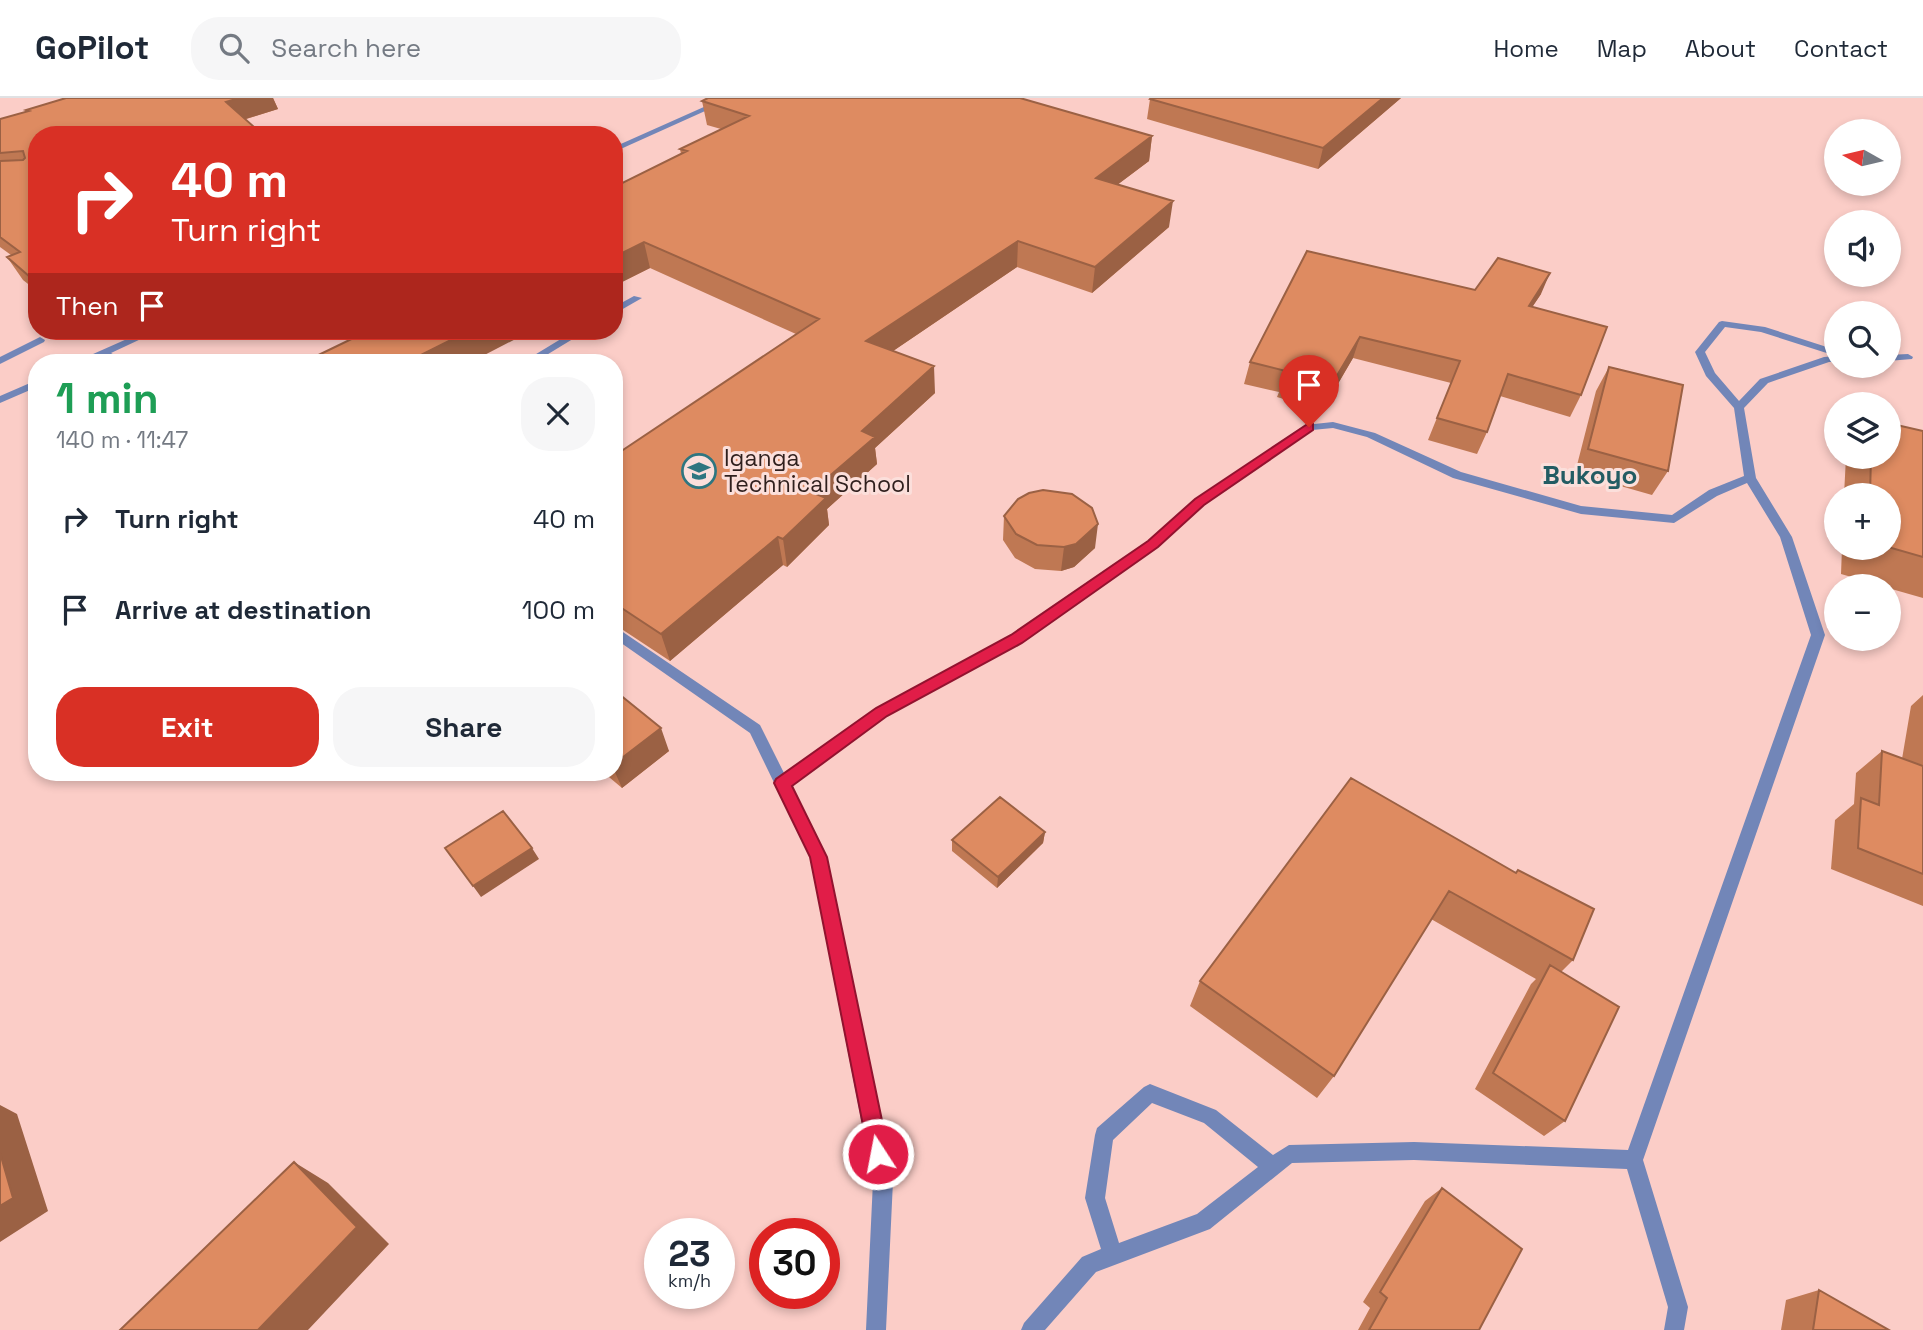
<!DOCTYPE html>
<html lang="en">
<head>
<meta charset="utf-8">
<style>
	body { margin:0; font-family:"Space Grotesk",sans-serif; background:#f6f6f7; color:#1f2937; height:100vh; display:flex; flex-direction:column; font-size:26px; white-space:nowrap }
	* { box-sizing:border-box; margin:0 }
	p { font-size:23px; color:#747a83 }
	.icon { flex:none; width:38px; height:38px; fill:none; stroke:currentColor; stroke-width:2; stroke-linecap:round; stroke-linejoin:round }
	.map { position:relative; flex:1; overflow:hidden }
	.panel { position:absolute; left:28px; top:256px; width:595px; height:427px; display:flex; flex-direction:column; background:#fff; border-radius:28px; box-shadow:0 4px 10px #0003 }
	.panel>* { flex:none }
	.hud { position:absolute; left:28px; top:28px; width:595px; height:214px; border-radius:28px; box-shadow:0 4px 10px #0003; background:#d93025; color:#fff; overflow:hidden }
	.needle { width:46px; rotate:278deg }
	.buttons { position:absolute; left:1824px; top:21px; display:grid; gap:14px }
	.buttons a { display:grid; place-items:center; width:77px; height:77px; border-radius:50%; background:#fff; box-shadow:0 4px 10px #0003; font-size:35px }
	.speed { position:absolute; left:644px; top:1120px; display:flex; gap:14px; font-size:35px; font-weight:700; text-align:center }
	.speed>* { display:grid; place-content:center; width:91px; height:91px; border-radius:50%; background:#fff; box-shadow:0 4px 10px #0003; line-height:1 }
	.speed small { font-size:18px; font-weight:400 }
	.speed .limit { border:10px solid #d22; background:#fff; color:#111 }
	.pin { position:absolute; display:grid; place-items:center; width:60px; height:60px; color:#fff; margin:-72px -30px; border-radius:50% 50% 50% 0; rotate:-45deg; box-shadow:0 0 7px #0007 }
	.pin .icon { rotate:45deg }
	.me { position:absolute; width:77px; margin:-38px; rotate:349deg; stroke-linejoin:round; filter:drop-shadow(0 0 5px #0008) }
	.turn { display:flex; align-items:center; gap:24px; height:147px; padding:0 28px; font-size:32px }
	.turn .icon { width:91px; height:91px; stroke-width:2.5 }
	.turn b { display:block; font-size:49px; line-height:60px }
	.then { display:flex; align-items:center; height:66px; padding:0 28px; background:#0003; gap:14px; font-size:26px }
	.round { display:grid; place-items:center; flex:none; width:74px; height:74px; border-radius:28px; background:#f6f6f7 }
	.overview { display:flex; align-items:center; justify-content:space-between; height:119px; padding:0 28px }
	h1 { font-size:42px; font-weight:600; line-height:52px; color:#1e9e55 }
	.cta { display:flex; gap:14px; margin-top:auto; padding:14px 28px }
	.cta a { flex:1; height:80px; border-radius:28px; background:#d93025; color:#fff; font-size:28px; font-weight:600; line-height:80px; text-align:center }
	.cta a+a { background:#f6f6f7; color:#1f2937 }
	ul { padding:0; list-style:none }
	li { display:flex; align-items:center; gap:21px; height:91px; padding:0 28px }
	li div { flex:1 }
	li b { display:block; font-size:26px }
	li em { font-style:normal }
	header { display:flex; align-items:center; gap:42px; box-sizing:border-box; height:98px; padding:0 35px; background:#fff; border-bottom:2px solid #e0e1e3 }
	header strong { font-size:33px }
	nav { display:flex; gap:38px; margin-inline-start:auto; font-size:24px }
	.search { width:490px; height:63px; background:#f6f6f7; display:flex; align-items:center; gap:18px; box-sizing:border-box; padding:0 24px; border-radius:28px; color:#747a83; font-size:26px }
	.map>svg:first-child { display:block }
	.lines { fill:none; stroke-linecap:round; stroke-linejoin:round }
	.street { fill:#7286b8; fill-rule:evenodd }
	.wall { fill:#bf7853 }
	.shaded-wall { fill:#9b6144 }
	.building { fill:#de8b61; stroke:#9b6144; stroke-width:2 }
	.route { fill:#e11d48; stroke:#92132f; stroke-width:2 }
	.labels { text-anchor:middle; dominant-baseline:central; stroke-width:6; stroke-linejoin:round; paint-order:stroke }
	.poi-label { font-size:23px; fill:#2f1f1d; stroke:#fbdfdb; text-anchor:start }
	.quarter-label { font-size:26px; font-weight:bold; fill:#235c63; stroke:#fbdfdb }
</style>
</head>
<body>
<header>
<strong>GoPilot</strong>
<div class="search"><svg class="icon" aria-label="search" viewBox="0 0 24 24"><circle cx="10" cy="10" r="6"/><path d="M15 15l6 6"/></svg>Search here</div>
<nav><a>Home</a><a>Map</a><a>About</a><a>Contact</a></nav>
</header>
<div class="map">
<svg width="1923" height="1232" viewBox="0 0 1923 1232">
	<rect width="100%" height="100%" fill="#fbcdc7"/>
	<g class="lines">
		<path class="street" d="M724 0H734L614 54V49Z
			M634 198 642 200 614 216V209Z
			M1722 223 1765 229 1836 252V264H1829L1768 285 1744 310 1756 380 1792 439 1825 537 1643 1062 1688 1209 1684 1232H1664L1668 1209 1627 1071 1414 1062 1292 1065 1210 1131 1096 1174 1045 1232H1021L1024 1225 1082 1159 1101 1151 1085 1100 1095 1037 1097 1030 1144 989 1150 986 1216 1012 1273 1057 1289 1047 1414 1044 1628 1052 1811 537 1780 439 1747 385 1717 398 1674 425 1581 416 1453 380 1367 339 1333 330 1312 332 1203 407 1157 449 1021 544 887 618 790 687 826 759 893 1083 886 1232H866L873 1083 810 759 750 635 614 540V528L760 627 784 675 877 610 1011 538 1149 443 1195 401 1305 327 1333 324 1375 335 1461 374 1581 408 1672 417 1709 392 1744 378 1734 310 1706 278 1695 254 1719 224ZM1725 229 1761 234 1836 258 1824 259 1760 281 1739 303 1715 275 1705 254ZM1152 1005 1204 1025 1258 1069 1197 1116 1119 1145 1105 1100 1113 1042Z
			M145 233H158L111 255 126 264H114L102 258 88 264H75Z
			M574 233H586L535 264H523Z
			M40 239 45 242 44 244 0 266V259Z
			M1908 256 1913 259 1912 261 1888 263V257Z
			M37 282V289L0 305V298Z"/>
	</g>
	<path class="wall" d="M66 0H273L278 11 246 21 37 37V193L23 182 7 159 11 157 0 149V21L27 14 26 12Z
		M1151 0H1401L1318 71 1147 21 1150 1Z
		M702 3 1152 38 1149 63 1117 87 1169 129 1092 195 1017 169 893 253 935 295 875 350 877 366 827 411 829 427 787 469 783 467 670 563 614 526V358L796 236 650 170 614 188V89L681 56 680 51 721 31 707 27Z
		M1475 192 1541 196 1532 209 1581 297 1570 319 1500 298 1487 334 1477 356 1428 342 1451 285 1353 260 1322 313 1277 299 1279 294 1244 286 1250 264Z
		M83 233H114L93 241Z
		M1609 269 1668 373 1652 397 1575 375 1596 293Z
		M1923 333V500L1888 490V488H1883L1841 476 1842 450H1888V397H1844L1846 359H1888Z
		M1004 418 1095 450 1074 469 1061 473 1035 471 1015 460 1003 442Z
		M614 592 669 653 622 690 603 674H614Z
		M1923 597V808L1831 771 1835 722 1854 706 1856 675 1882 653 1902 661 1911 608Z
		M1351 680 1515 775 1518 772 1573 862 1561 874 1565 1023 1544 1038 1475 991 1531 886 1536 881 1431 821 1334 978 1317 1000 1190 908 1200 883Z
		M1045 734 1043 745 997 790 952 753V742Z
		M1442 1090 1479 1232H1358L1370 1210 1363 1204 1425 1103Z
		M1819 1192 1889 1232H1781L1786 1202Z"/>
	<path class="shaded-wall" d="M239 0H273L278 11 236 24 226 4Z
		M1383 0H1401L1318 71 1323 50Z
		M1152 38 1149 63 1093 105 1096 80Z
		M1173 103 1169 129 1092 195 1095 169Z
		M1018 143 1017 169 868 270 866 243Z
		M644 144 650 170 614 188V159Z
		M1550 175 1541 196 1519 229 1529 208Z
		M87 233H114L93 241Z
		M469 233H531L471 264H407Z
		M1360 239 1353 260 1322 313 1329 291Z
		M934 268 935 295 875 350 877 366 827 411 829 427 787 469 783 441 811 394 862 333Z
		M1098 426 1095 450 1074 469 1061 473 1064 449Z
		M778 439 783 467 670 563 661 536Z
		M661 630 669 653 622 690 614 672V666Z
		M375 674H394L382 683Z
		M1045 734 1043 745 997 790 998 779Z
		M532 750 539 761 481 799 473 788Z
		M0 1007 17 1016 48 1113 0 1144Z
		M294 1064 328 1085 389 1146 308 1232H258Z"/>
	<path class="building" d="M66 0H239L226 4 263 37H37V185L7 159 20 154 0 139V63L23 62 25 60 23 53 0 55V21L29 13 26 12Z
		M708 0H1020L1152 38 1096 80 1173 103 1095 169 1018 143 866 243 934 268 862 333 875 339 811 394 826 400 783 441 778 439 661 536 614 505V358L819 221 644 144 614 159V89L687 53 680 51 749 18 702 3Z
		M1151 0H1383L1323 50 1150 1Z
		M1307 153 1475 192 1498 160 1550 175 1529 208 1607 229 1581 297 1508 276 1487 334 1437 320 1460 263 1360 239 1329 291 1283 277 1286 273 1250 264Z
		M368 233H469L407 264H304Z
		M1609 269 1683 287 1668 373 1588 351Z
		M1888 325 1923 333V459L1888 449V397H1870L1871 359H1888Z
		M1043 392 1072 396 1092 410 1098 426 1076 446 1064 449 1037 447 1016 436 1004 418 1018 401 1029 395Z
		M614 592 661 630 614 666Z
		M1882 653 1923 668V776L1858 750 1861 700 1879 707Z
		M1351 680 1516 775 1518 772 1594 811 1573 862 1449 793 1334 978 1200 883Z
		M1000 699 1045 734 998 779 952 742Z
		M503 713 532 750 473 788 445 750Z
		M1550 867 1619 909 1565 1023 1493 975Z
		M0 1055 13 1100 0 1108Z
		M294 1064 357 1129 258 1232H120Z
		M1442 1090 1522 1151 1479 1232H1369L1387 1200 1380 1194Z
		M1819 1192 1889 1232H1813Z"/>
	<path class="route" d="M1309 325 1313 326V332L1204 407 1158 449 1022 545 887 618 792 688 827 759 889 1056 886 1063 878 1066 870 1063 810 759 774 685 776 681 876 610 1011 537 1148 443 1195 401Z"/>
	<defs>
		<g id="school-ring" transform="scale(1.75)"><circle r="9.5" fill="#fbdfdb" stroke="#2e7680" stroke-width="1.5"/><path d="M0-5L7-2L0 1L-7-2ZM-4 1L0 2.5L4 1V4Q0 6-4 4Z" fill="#2e7680"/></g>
	</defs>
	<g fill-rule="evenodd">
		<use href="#school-ring" x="699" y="373"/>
	</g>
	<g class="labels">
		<g class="poi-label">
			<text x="724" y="360">Iganga<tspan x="724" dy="26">Technical School</tspan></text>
		</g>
		<g class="quarter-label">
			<text x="1590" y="377">Bukoyo</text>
		</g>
	</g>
</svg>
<div class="buttons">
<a><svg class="needle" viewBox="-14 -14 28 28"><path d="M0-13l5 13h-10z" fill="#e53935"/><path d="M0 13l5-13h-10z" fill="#747a83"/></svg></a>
<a><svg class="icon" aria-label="sound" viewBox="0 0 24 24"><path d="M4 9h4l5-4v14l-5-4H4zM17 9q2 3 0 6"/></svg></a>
<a><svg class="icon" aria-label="search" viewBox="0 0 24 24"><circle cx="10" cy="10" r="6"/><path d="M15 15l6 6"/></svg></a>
<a><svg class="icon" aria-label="layers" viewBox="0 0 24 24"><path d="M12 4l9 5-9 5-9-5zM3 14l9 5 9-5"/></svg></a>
<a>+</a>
<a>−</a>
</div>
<div class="speed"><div>23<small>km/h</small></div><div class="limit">30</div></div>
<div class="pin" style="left:1309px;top:329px;background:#d93025"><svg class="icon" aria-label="arrive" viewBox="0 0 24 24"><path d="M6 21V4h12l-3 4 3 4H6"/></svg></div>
<svg class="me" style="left:878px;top:1056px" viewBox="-20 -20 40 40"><circle r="17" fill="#e11d48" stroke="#fff" stroke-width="3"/><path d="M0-11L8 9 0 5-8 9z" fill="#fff"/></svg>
<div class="hud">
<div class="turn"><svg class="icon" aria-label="right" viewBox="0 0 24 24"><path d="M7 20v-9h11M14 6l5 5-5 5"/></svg><div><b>40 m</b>Turn right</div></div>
<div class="then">Then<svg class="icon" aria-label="arrive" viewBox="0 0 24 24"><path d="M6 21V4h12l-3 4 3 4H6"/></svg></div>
</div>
<section class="panel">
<div class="overview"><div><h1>1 min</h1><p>140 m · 11:47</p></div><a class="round"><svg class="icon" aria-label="close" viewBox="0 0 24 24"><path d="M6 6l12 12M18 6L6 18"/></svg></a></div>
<ul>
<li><svg class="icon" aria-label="right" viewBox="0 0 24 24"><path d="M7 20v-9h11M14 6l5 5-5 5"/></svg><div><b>Turn right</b></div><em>40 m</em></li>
<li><svg class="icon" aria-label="arrive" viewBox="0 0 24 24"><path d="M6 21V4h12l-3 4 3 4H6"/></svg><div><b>Arrive at destination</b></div><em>100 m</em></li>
</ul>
<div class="cta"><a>Exit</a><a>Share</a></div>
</section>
</div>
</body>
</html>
